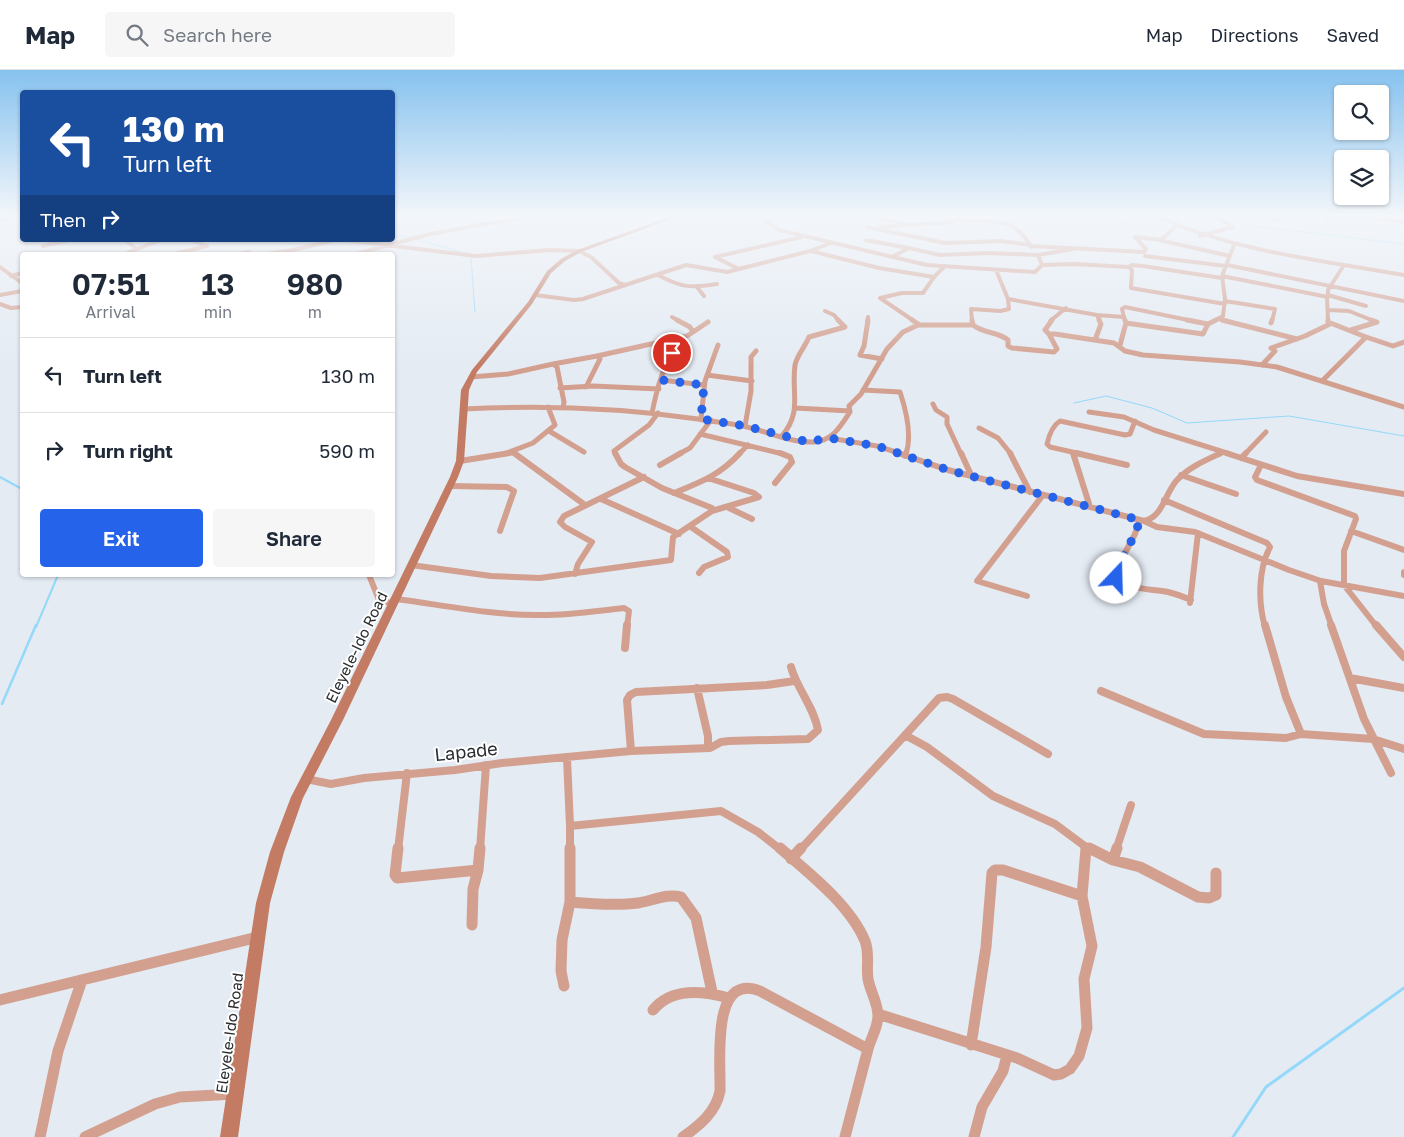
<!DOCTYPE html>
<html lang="en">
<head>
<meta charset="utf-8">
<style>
	body { margin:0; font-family:"Golos Text",sans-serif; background:#f6f6f7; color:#1f2937; height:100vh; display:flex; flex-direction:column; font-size:19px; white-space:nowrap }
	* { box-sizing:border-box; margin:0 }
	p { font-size:16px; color:#747a83 }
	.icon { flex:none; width:28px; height:28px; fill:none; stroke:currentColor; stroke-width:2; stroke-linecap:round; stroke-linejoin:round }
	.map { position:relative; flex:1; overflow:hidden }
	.drawer { position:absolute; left:20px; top:182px; width:375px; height:325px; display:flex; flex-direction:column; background:#fff; border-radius:5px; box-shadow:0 1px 4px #0004 }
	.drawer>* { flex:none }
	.top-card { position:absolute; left:20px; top:20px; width:375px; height:152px; border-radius:5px; box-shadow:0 1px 4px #0004; background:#1a4fa0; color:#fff; overflow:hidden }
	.controls { position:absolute; left:1334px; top:15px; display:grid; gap:10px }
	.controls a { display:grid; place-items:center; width:55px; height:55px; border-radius:5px; background:#fff; box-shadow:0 1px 4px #0004; font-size:25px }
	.pin { position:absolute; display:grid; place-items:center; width:42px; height:42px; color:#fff; margin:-21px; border:2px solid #fff; border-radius:50%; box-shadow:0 1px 5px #0007 }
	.me { position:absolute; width:55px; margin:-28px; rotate:21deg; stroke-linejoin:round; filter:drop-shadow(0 0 4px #0008) }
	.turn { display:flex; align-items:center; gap:18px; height:105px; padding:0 20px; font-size:22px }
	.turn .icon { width:65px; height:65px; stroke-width:2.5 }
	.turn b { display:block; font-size:35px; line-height:42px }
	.then { display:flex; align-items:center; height:48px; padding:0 20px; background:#0003; gap:10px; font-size:19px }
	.eta { display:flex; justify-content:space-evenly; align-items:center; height:85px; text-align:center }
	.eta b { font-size:30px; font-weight:600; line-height:35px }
	.action { display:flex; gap:10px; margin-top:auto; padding:10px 20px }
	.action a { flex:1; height:58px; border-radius:5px; background:#2563eb; color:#fff; font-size:20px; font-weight:600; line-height:58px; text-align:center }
	.action a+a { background:#f6f6f7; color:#1f2937 }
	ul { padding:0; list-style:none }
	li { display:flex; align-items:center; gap:15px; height:75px; padding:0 20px; border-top:1px solid #e0e1e3 }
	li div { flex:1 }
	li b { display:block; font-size:19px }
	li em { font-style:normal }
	header { display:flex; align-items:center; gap:30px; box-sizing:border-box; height:70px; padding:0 25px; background:#fff; border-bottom:1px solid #e0e1e3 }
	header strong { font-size:24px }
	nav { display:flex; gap:28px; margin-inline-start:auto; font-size:18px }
	.search { width:350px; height:45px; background:#f6f6f7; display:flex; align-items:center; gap:12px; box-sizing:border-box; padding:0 18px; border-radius:5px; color:#747a83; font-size:19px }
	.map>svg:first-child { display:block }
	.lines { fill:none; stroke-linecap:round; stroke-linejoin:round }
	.stream-far3 { stroke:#94d8fa; stroke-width:1 }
	.stream-far2 { stroke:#94d8fa; stroke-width:2 }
	.stream-far1 { stroke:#94d8fa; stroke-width:2.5 }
	.stream { stroke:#94d8fa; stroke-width:3 }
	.street-far4 { stroke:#d3a090; stroke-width:4 }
	.street-far3 { stroke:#d3a090; stroke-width:5 }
	.street-far2 { stroke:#d3a090; stroke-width:6 }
	.street-far1 { stroke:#d3a090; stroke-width:8 }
	.street { stroke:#d3a090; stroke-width:11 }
	.secondary { fill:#c37b64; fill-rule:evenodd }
	.route { stroke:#2563eb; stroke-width:9; stroke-dasharray:0 16.2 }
	.labels { text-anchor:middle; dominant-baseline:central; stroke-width:4; stroke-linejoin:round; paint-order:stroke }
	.street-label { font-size:15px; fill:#2a2c2f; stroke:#fff }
	.near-street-label { font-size:18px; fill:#2a2c2f; stroke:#fff }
</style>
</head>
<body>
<header>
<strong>Map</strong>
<div class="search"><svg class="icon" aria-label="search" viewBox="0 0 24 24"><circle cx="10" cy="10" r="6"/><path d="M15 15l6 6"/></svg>Search here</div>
<nav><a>Map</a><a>Directions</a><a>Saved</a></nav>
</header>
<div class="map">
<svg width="1404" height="1067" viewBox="0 0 1404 1067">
	<rect width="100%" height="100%" fill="#e4ebf3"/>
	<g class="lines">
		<path class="stream-far3" d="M1108 147 1129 156
			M765 154 775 147
			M1253 156 1404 174
			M392 165 410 168
			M415 169 461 182
			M471 187 475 242
			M1074 333 1106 326 1152 338 1187 353 1289 346 1404 366"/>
		<path class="stream-far2" d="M0 407 22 419
			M36 557 58 505"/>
		<path class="stream-far1" d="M2 634 36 555"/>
		<path class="stream" d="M1233 1067 1266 1017 1404 918"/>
		<path class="street-far4" d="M719 147 723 148
			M761 147 779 160 927 195 1035 202 1042 195 1038 185 1073 179
			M873 147 902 153
			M945 147C979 158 1011 138 1031 177
			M1159 147C1237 182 1320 190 1404 205
			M1217 147 1233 157
			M1266 147 1275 149 1295 147
			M1326 147V149
			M1370 147 1404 152
			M0 150 14 147
			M867 157 945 173 1001 171 1031 175
			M879 157 953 152
			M1200 166 1233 157
			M125 170 137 179
			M191 170 207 176
			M344 170 476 186 549 180 579 181 591 187 619 213 625 215
			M866 170 908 178
			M1159 170 1230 186
			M43 176 70 170
			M1031 176 1144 182 1146 179 1135 167 1161 170 1177 155
			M811 181 879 198 934 207 945 196
			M121 185 161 170
			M170 185 207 176
			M233 185 248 182 255 185
			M260 185 293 180 335 170
			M352 185 430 164 524 147
			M1145 186 1226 196
			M892 187 909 178 940 185 988 183 1038 185
			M1042 195 1074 194 1129 197
			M1227 195 1404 231
			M0 197 22 213
			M739 199 715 187 802 167
			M658 205C682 218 691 218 717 214
			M11 206 22 203
			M1222 206 1328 227V220L1344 195
			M1222 208 1143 196 1132 195 1129 197 1132 200 1131 218 1225 234
			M697 217 704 226
			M0 225 22 221
			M535 225 574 230 583 229 686 195 727 202 810 181 831 173
			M1328 225 1366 236
			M1327 227 1328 251
			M1008 229 1097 245 1124 247
			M1225 231 1275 239 1272 251
			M0 234 11 238 22 237
			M1329 240 1349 241 1374 251
			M825 241 834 245 839 251
			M1097 245 1100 251
			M672 247 679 251
			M1219 249 1227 251
			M867 251 868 247
			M914 251 880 228 902 223H923L934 207
			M972 251 971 239 1000 241 1009 239 1008 229 996 200
			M1050 251 1066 238
			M1125 251 1122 239 1125 237 1193 251
			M1214 251 1223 246 1225 229 1222 206 1234 175"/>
		<path class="street-far3" d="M677 250 690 257 693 262
			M868 250 864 276 860 285 882 289
			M912 250 920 255
			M972 250 973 255
			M1187 250 1208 254
			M1222 250 1297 269
			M1126 253 1203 264 1208 254 1216 250
			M1271 253 1272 250
			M1351 260 1377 252 1371 250
			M1049 264 1045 260 1052 250
			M1366 267 1393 276 1404 272
			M1095 270 1101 254 1099 250
			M1120 275 1126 253 1125 250
			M597 286 687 266 708 252
			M553 294 597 286 600 289 586 317
			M1262 295 1275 281 1271 278 1305 266 1330 254
			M707 305 752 311
			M471 307 508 304 553 294 557 297 564 332 563 338
			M661 310 704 315
			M1322 311 1366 267 1328 252V250
			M560 318 593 316 659 319
			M863 320 900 322C906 340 912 366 906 384
			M933 334 936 340 947 347V354L961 384
			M795 338 850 341
			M463 339C541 335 621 338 698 349 714 352 731 353 747 357 768 362 792 373 814 372 832 371 841 356 850 342L849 336 861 324 887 279 903 262 918 255H973C984 264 997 261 1008 270V276L1012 278 1054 282 1057 279 1049 264H1055L1114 273 1125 281 1143 285 1240 292 1277 297 1404 337
			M1089 342 1124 347 1154 360 1230 384
			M652 343C657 318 663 295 678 274L677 269
			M701 349 705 311 718 275
			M745 356 751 321V287L756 281
			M979 358 998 368 1011 384
			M549 361 584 382
			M700 364 783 384
			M781 367C803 342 791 324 795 295 797 285 805 277 809 267L845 257 838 250
			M829 368 877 376 902 384
			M514 383 516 384
			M504 384 533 373 555 355 548 337
			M616 384 614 381 649 355 658 343
			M679 384 690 378 711 350
			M739 384 748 375
			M1081 384 1050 377 1047 374C1049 365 1052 356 1060 351L1125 365 1130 364 1135 351
			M1218 384 1223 382
			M1245 384 1266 362"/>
		<path class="street-far2" d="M514 383 585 435
			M898 383 948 400 1144 451C1163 447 1165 423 1177 410 1189 397 1206 390 1221 383
			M961 383 972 407
			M1010 383 1030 422
			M1073 383 1090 437
			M1076 383 1127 395
			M1226 383 1297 406 1404 424
			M905 386 906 383
			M1241 388 1246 383
			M460 391 510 383
			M660 395 681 383
			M1261 395 1255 407 1257 410 1355 446 1356 449 1344 481V515L1377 557
			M1181 405 1236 424
			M708 408 754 423 759 427 712 441
			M775 413 792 392 790 387 780 383
			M450 416 507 417 514 421 500 461
			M674 423C701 412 720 405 740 383
			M601 429 679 464
			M1164 430 1267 473 1270 477C1258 500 1258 532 1265 557
			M727 437 752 449
			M1140 450 1135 464 1115 502C1125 522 1149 518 1168 522 1176 524 1184 527 1191 530
			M1144 451 1157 457 1195 462 1289 500 1321 511 1404 526
			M691 457 727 482 728 487 704 497 699 503
			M1351 461 1404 480
			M411 495 491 506 540 508 671 490 673 467 712 441V438L662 418 625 397 621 394 615 383
			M1404 502V505
			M575 504 578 494 592 472 565 457 560 452 564 446 644 407
			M369 505 379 530 394 534
			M1320 511 1324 534 1332 557
			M1027 526 977 511 1043 425
			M396 529C443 535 489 545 536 545 566 546 595 541 624 538L629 541 627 557
			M1190 533 1198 463"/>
		<path class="street-far1" d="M1265 555 1286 627 1301 664
			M1331 555 1364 649 1391 703
			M1376 555 1404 587
			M625 578 627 555
			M1350 608 1404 618
			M697 618 708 666V678
			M1101 621 1204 664 1286 668 1301 664 1373 669 1404 679
			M905 665 927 677 993 726 1055 754 1090 780
			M631 681 627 630 630 625 636 622 767 615 794 611
			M567 688 570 756 721 741 758 762 781 780
			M306 709 331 714 364 708 455 700 502 693 631 681 710 678 721 672 729 671 808 669 818 660C814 637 797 619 791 597
			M570 756V780
			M398 780 407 703
			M480 780 486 695
			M800 780 939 628 947 627 953 629 1048 684
			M1086 780V777
			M1116 780 1131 735"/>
		<path class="street" d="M398 778 395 805 397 808 478 800
			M1089 778 1113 790 1140 797 1198 827 1209 828 1216 825V803
			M791 789 801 778
			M1113 790 1117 778
			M570 832C592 834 616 836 638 833 653 831 666 823 681 827L696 848 712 922
			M472 855 473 819 478 800 480 778
			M564 916 561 901 562 870 570 832V778
			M0 930 258 867
			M653 940C672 917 703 921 729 928
			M878 944 1017 988 1054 1005 1061 1004 1070 999 1079 986 1087 958 1084 909 1092 876 1082 826 1086 778
			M971 975 986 877 992 803 995 800H1003L1082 826
			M40 1067 58 981 82 910
			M85 1067 155 1034 180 1027 235 1024
			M683 1067C700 1055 716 1042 720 1021 721 994 710 901 760 921L868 979C871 968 878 957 878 946 878 933 870 921 868 909 866 897 870 883 865 871 850 835 809 803 780 778
			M845 1067 868 979
			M974 1067 982 1037 1003 1001 1007 985"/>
		<path class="secondary" d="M670 147H677L581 182 565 191 551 203 532 234 477 302 469 320 464 391 458 407 343 650 303 728 284 782 270 833 238 1067H220L256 833 270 782 291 727 331 650 450 407 456 391 461 320 472 300 528 232 547 201 561 189 577 180Z"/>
	</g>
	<linearGradient id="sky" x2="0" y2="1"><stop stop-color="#86c2ef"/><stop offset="0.49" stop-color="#f3f6fa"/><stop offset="1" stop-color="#f3f6fa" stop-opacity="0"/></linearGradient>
	<rect width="1404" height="297" fill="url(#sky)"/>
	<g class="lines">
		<path class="route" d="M672 283 665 294 661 310 704 315 701 349 745 356 808 372 829 368 877 376 948 400 1140 450 1135 464 1115 502 1116 508"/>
	</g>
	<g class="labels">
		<g class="street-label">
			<text transform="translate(356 577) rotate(-64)">Eleyele-Ido Road</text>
			<text transform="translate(229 963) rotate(-82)">Eleyele-Ido Road</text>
		</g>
		<g class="near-street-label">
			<text transform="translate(466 681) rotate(-6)">Lapade</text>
		</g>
	</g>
</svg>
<div class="controls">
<a><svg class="icon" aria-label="search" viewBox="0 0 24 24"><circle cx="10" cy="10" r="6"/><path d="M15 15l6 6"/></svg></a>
<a><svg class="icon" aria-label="layers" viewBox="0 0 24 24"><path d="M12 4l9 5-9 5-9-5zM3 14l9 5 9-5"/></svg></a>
</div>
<div class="pin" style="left:672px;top:283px;background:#d93025"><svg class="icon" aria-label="arrive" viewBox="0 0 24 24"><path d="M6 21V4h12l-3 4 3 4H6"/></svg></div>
<svg class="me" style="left:1116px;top:508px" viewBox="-20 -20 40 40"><circle r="19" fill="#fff"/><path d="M0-13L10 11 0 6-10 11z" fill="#2563eb"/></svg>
<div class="top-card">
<div class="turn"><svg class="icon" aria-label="left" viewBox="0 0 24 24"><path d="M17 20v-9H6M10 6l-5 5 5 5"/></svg><div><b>130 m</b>Turn left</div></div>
<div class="then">Then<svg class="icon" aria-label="right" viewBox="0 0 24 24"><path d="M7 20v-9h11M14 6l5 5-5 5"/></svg></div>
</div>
<section class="drawer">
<div class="eta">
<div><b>07:51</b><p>Arrival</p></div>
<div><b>13</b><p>min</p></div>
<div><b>980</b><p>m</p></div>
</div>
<ul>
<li><svg class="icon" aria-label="left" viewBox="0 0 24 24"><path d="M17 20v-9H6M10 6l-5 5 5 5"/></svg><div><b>Turn left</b></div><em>130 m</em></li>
<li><svg class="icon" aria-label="right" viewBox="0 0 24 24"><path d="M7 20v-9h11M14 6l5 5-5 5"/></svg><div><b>Turn right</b></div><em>590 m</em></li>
</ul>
<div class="action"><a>Exit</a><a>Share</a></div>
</section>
</div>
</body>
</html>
